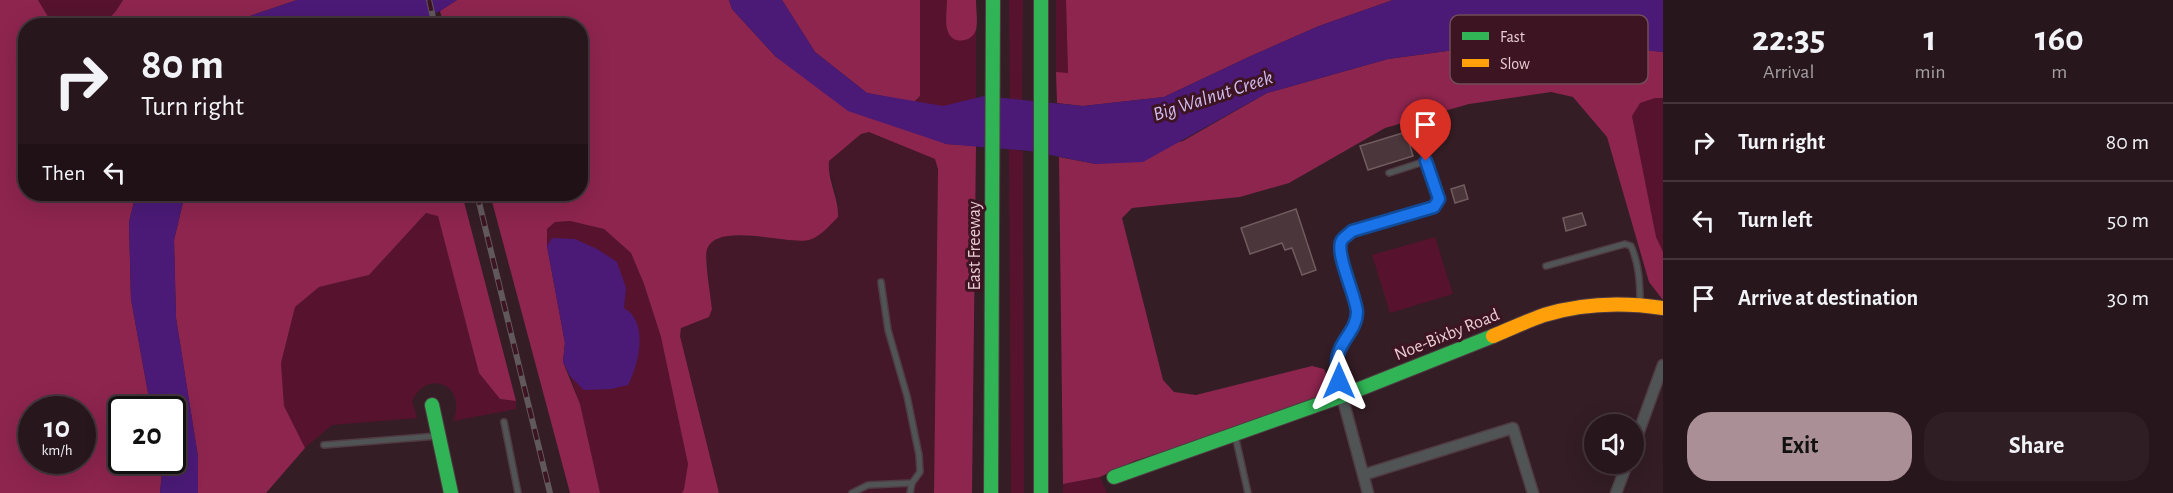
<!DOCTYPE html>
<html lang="en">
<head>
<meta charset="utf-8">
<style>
	body { margin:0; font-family:"Alegreya Sans",sans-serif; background:#2f1f25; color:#f1f3f6; height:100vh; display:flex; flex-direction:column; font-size:22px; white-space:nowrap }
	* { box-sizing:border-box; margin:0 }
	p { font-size:20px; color:#a49fa3 }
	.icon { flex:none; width:33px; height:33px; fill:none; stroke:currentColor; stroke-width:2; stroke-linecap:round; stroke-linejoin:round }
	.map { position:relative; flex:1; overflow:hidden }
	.drawer { display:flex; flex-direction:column; background:#27161c; width:510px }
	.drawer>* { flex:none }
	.guide { position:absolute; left:18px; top:18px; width:570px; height:183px; border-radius:24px; box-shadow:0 6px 24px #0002,0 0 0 2px #43353b; background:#27161c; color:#f1f3f6; overflow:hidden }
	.tools { position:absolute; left:1584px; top:414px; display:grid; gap:12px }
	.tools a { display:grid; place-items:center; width:60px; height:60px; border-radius:50%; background:#27161c; box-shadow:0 6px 24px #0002,0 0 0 2px #43353b; font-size:30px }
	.speed { position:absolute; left:18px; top:396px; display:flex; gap:12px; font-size:30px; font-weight:700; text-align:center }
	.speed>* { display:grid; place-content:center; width:78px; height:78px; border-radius:50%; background:#27161c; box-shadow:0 6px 24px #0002,0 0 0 2px #43353b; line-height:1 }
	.speed small { font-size:15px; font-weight:400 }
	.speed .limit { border:3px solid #111; border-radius:9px; background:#fff; color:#111 }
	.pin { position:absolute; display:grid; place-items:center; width:51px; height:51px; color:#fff; margin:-62px -26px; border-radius:50% 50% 50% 0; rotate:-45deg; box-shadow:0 0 6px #0007 }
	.pin .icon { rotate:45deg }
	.me { position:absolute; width:66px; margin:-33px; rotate:0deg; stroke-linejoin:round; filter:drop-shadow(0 0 4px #0008) }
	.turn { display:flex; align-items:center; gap:21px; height:126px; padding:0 24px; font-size:27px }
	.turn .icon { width:78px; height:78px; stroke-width:2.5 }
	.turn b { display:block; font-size:42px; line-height:51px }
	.then { display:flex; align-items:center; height:57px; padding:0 24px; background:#0003; gap:12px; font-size:22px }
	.eta { display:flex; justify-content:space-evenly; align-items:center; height:102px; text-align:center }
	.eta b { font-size:36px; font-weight:600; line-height:42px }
	.action { display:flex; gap:12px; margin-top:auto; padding:12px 24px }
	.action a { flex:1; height:69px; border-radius:24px; background:#aa8f97; color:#111; font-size:24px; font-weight:600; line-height:69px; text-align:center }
	.action a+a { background:#2f1f25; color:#f1f3f6 }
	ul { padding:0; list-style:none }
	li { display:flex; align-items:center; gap:18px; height:78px; padding:0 24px; border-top:2px solid #43353b }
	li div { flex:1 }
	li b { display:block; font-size:22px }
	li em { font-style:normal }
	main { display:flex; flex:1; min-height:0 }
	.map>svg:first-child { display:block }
	.built { fill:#441828 }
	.green { fill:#57132e }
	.forest { fill:#8e254f; fill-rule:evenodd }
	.water { fill:#4b1a77 }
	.building { fill:#4b373b; stroke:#705c5f; stroke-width:1.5 }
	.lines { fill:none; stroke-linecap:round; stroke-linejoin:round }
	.lane-casing { stroke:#4f3b42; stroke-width:8 }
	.street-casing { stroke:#4f3b42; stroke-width:13 }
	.fast-casing { stroke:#4f3b42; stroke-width:16 }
	.slow-casing { stroke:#4f3b42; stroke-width:16 }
	.lane { stroke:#515455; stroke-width:5 }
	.street { stroke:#515455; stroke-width:10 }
	.fast { stroke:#30b455; stroke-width:14 }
	.slow { stroke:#ff9f0a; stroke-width:14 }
	.rail-casing { stroke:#61585c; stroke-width:6 }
	.rail { stroke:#3d1422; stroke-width:4; stroke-dasharray:11; stroke-linecap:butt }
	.route-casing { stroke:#114b97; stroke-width:15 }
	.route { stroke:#1a73e8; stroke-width:10 }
	.labels { text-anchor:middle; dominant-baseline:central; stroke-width:6; stroke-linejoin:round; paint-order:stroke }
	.street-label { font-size:18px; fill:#e9cdd4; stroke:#3d1422 }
	.water-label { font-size:20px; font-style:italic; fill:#d0bdf1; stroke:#3d1422 }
	.key { fill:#3d1422; stroke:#714c57; stroke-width:1.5 }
	.key-label { font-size:16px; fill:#e9cdd4 }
</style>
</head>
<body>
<main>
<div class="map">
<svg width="1663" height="493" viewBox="0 0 1663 493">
	<rect width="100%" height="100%" fill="#341d25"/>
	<path class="built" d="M869 132 935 158 938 169 934 493H719L680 336V328L709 317 712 309 706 250 712 241 726 235 809 240 839 205 829 168V161L861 134Z"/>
	<path class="green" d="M38 0H123L116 11 102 26 53 25Z
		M920 0H947V32L970 38 976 31V98L943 107 914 102 920 96Z
		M1009 0H1023L1022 100 1010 99Z
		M1056 0H1066L1068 74 1056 72Z
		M1663 0V290L1632 116Z
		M1009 149 1023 151 1024 493H1011Z
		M426 213 438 215 479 373 500 399 516 401V409L453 421C468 386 428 367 412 401L417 418 332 425 305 448 284 406 281 363 295 307 318 287 369 275Z
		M570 221 604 229 631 253 644 284 661 337 688 464 684 489 682 493H600L580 404 570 376 585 390 624 308 626 288 547 246V229L555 222Z
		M1435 237 1453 294 1390 313 1372 255Z
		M1100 477 1107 493H1063V484Z"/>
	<path class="forest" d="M0 0H38L53 25 26 26V194H136L129 222 131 299 151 409 122 410V460L160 461 162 472 160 493H0ZM32 410H82V460H32Z
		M123 0H297L241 19 233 25 102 26 116 11Z
		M457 0H729L732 9 776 57 946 144 976 146 972 493H934L938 169 935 159 869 132 861 134 829 161C827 180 839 198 838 217 830 225 820 237 809 240 787 245 717 221 707 249 704 258 711 297 712 309L709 317 681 328 680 336 719 493H682L684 489 688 464 661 337 644 284 631 253 604 229 570 221 555 222 547 229V246L565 343 563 362 580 404 600 493H570L490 194H580V26L444 25 440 11Z
		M782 0H920V96L914 102 867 93 815 52Z
		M947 0H976C976 9 978 21 976 30 973 41 955 45 949 34 944 26 947 10 947 0Z
		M1066 0H1393L1319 26 1253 55 1164 97 1083 106 1057 103 1056 72 1068 73Z
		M1536 39 1663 52V98H1655L1640 103 1632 116 1656 237 1663 252V300L1649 282 1607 137 1573 97 1551 92 1469 104 1385 128 1289 183 1240 197 1132 208 1122 218 1163 380 1174 392 1196 395 1312 366 1324 369 1329 381 1323 395 1274 417 1134 461 1100 477 1063 484 1059 157 1096 164 1183 141 1267 93 1388 59Z
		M185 194H462L516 401 500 399 479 373 438 216 426 213 369 275 319 287 295 307 281 363 284 406 305 448 266 493H198V457L176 318 174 240Z"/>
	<path class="water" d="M297 0H457L440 11 418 22 386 25H233L241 19Z
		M729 0H782L815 52 867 93 943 106 984 96 1083 106 1164 97 1253 55 1319 26 1393 0H1663V52L1536 39 1388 59 1267 93 1143 162 1096 164 1030 151 946 144 848 111 776 57 732 9Z
		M136 194H185L174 240 176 318 198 457V493H160L162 472 160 461 172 460V410L151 409 131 299 129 222Z
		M552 238 575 239 597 249 617 262 626 288 624 308C649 322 639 364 628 385L611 389 584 390 570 376 563 362 565 343 547 246Z"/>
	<path class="building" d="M1406 132 1413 156 1368 170 1360 146Z
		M1464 185 1468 199 1455 203 1451 189Z
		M1296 209 1316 270 1302 275 1292 248 1285 250 1282 243 1250 254 1241 228Z
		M1582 213 1586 225 1566 231 1563 218Z"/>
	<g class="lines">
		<g class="lane-casing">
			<path id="lane" d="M1418 132 1426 161
				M1546 266 1625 244 1631 246C1639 264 1640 283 1640 303
				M881 282 888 330 907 396 919 455 920 472 912 483
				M1341 395C1339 380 1333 364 1340 349 1345 338 1354 330 1357 316 1360 296 1333 255 1342 240 1344 237 1349 234 1352 231L1434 207 1439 199 1426 161 1389 173
				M504 422 518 493
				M1235 435 1248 493
				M324 445 437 436
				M852 493 868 485 912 483 910 493"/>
		</g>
		<g class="street-casing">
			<path id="street" d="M1342 396 1368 493
				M1634 445 1663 365
				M1363 475 1513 428 1533 493
				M1616 493 1627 464"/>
		</g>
		<g class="fast-casing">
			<path id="fast" d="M1041 0V493
				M432 405 451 493
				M1114 477 1342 396 1493 336
				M991 493 993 0"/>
		</g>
		<g class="slow-casing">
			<path id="slow" d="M1493 336C1510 329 1527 321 1544 315 1583 303 1623 302 1663 308"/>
		</g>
		<use href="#lane" class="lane"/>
		<use href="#street" class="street"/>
		<use href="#fast" class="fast"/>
		<use href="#slow" class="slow"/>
		<g class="rail-casing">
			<path id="rail" d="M429 0 435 26
				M477 194 550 493"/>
		</g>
		<use href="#rail" class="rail"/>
	</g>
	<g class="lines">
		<g class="route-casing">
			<path id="route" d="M1339 381C1337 371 1335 360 1340 349 1345 337 1357 327 1357 312 1356 295 1334 252 1342 240 1344 237 1349 234 1352 231L1434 207 1439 199 1426 161"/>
		</g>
		<use href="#route" class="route"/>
	</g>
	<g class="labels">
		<g class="street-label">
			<text transform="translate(975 246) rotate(-90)">East Freeway</text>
			<text transform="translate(1447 335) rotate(-22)">Noe-Bixby Road</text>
		</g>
		<g class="water-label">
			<text transform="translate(1213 96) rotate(-18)">Big Walnut Creek</text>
		</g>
	</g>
	<rect x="1450" y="15" width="198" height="69" rx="9" class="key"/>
	<rect x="1462" y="32" width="27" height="8" fill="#30b455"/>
	<rect x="1462" y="59" width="27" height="8" fill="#ff9f0a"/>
	<g class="key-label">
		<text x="1500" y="42">Fast</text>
		<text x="1500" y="69">Slow</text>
	</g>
</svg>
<div class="tools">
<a><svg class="icon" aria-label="sound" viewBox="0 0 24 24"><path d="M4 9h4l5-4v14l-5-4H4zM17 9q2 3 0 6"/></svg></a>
</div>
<div class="speed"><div>10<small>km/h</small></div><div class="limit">20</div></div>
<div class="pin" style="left:1426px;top:161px;background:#d93025"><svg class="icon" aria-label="arrive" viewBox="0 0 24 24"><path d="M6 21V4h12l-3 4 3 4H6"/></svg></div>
<svg class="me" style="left:1339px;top:381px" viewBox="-20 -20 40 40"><path d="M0-17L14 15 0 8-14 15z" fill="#1a73e8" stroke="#fff" stroke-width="4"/></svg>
<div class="guide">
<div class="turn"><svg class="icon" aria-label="right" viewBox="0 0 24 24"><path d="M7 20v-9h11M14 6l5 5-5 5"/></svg><div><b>80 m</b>Turn right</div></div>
<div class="then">Then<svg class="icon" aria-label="left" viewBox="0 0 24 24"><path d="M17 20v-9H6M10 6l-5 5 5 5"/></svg></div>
</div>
</div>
<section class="drawer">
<div class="eta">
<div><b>22:35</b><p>Arrival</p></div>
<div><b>1</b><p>min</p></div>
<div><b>160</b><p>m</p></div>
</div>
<ul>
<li><svg class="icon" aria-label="right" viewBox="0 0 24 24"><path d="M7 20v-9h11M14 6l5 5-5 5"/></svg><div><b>Turn right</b></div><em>80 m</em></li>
<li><svg class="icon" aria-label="left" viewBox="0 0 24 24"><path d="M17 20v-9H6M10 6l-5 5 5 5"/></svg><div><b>Turn left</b></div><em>50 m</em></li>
<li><svg class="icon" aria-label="arrive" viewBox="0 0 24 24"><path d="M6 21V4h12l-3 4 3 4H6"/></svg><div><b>Arrive at destination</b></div><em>30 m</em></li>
</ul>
<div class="action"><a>Exit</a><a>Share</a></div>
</section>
</main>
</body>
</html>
